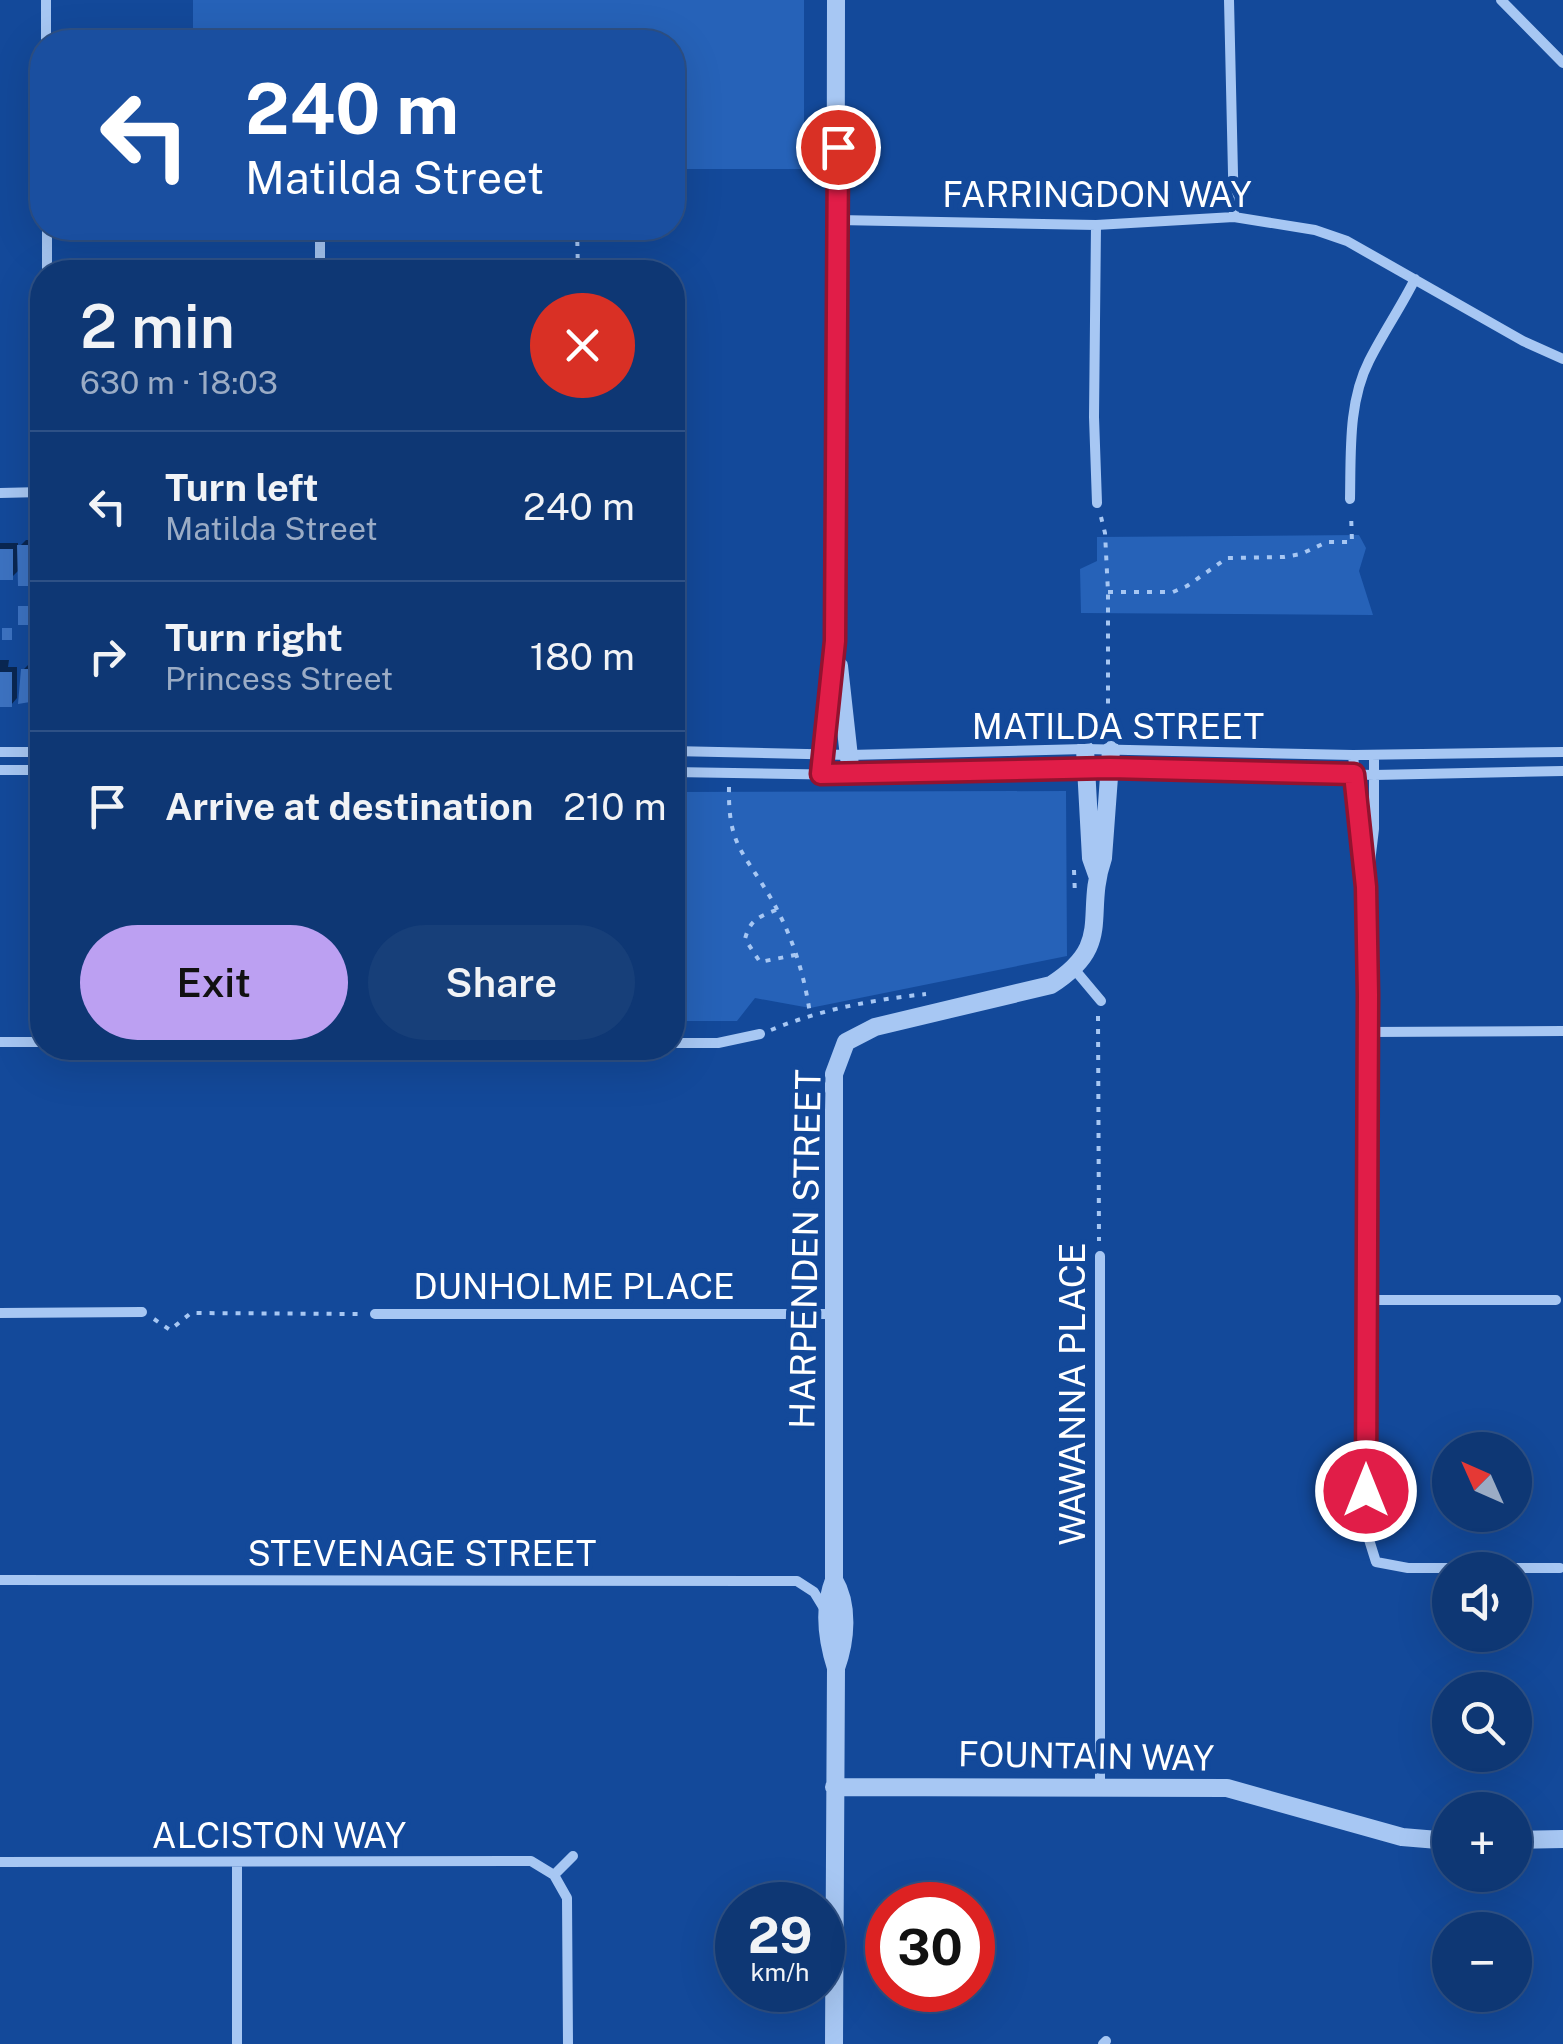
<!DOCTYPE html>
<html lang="en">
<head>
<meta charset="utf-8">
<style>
	body { margin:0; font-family:"Public Sans",sans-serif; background:#173f79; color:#f1f3f6; height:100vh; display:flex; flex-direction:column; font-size:38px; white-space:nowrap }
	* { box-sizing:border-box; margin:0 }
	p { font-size:32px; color:#9bacc5 }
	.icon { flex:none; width:55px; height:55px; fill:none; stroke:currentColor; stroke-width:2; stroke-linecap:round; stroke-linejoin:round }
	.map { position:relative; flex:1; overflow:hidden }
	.side { position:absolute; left:30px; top:260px; width:655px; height:800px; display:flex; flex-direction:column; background:#0e3774; border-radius:40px; box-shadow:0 10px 40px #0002,0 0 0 2px #2e5186 }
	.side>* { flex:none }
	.hud { position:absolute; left:30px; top:30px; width:655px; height:210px; border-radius:40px; box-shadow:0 10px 40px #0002,0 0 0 2px #2e5186; background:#1a4fa0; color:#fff; overflow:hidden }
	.needle { width:65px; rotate:315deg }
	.fabs { position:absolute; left:1432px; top:1432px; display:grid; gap:20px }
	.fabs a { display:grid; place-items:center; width:100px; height:100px; border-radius:50%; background:#0e3774; box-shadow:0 10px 40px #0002,0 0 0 2px #2e5186; font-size:50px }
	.speed { position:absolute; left:715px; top:1882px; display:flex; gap:20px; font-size:50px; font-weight:700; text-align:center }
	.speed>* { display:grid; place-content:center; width:130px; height:130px; border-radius:50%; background:#0e3774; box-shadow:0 10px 40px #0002,0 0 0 2px #2e5186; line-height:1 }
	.speed small { font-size:25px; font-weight:400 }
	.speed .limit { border:15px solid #d22; background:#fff; color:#111 }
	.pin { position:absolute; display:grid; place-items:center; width:85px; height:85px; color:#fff; margin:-42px; border:5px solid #fff; border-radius:50%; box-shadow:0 2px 10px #0007 }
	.me { position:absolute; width:110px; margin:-55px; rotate:0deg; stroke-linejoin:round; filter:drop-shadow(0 0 8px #0008) }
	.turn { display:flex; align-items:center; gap:35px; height:210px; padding:0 50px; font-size:45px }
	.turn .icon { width:130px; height:130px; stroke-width:2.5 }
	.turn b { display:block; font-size:70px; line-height:85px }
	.round { display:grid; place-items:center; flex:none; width:105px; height:105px; border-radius:52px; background:#173f79 }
	.head { display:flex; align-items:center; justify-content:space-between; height:170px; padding:0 50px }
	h1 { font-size:60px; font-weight:600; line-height:75px }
	.cta { display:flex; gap:20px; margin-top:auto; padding:20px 50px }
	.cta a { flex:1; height:115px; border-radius:60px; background:#bca0f2; color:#111; font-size:40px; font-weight:600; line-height:115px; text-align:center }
	.cta a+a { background:#173f79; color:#f1f3f6 }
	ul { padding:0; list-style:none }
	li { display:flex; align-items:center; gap:30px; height:150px; padding:0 50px; border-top:2px solid #2e5186 }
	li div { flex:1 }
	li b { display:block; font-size:38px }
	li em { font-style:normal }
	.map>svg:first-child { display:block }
	.green { fill:#2662b8 }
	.shadow { fill:#0007 }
	.building { fill:#3c72c1 }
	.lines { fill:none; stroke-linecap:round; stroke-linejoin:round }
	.path { stroke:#a7c7f3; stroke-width:4; stroke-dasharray:5 8; stroke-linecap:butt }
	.minor { stroke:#a7c7f3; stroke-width:10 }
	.tertiary { stroke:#a7c7f3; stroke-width:18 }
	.route-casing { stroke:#92132f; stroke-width:25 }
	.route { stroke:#e11d48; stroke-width:18 }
	.labels { text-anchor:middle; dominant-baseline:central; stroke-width:10; stroke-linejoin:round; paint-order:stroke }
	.street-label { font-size:35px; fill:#fff; stroke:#13499a }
</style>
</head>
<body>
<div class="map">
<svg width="1563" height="2044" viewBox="0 0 1563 2044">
	<rect width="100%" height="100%" fill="#13499a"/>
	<path class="green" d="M193 0H804V169H673L672 42H193Z
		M1359 535 1366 548 1359 571 1373 615 1081 613 1080 569 1097 561V537Z
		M1066 791 1067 956 810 1008 755 998 737 1021H673V792Z"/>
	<path class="shadow" d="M26 540H42V584H21L20 569 12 577H0V543H18V548Z
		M42 659V699L21 701 23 670 30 663H40Z
		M0 660H9L8 667H17V698L11 705H0Z"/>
	<path class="building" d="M17 545H42V586H18Z
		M0 549H13V580H0Z
		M18 606H37V625H18Z
		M2 628H12V640H2Z
		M42 660V700L18 704 21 669H36Z
		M0 672H12V707H0Z"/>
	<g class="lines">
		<path class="path" d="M577 228 578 272
			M1101 517 1105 533 1108 592V732
			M1108 592H1173L1187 586 1227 558 1284 557 1301 554 1327 542H1352L1351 513
			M729 787C728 844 742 850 769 895 791 932 804 972 810 1014
			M1074 870 1075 895
			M776 910C758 917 750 920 745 939L760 962 795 955
			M1098 1016 1099 1241
			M771 1030C822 1009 872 1000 926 994
			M154 1319 170 1330 191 1313 360 1314"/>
		<path class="minor" d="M46 0V42
			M1229 0 1234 217
			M1501 0 1563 63
			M838 220 1096 225 1234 217 1315 230 1347 241 1523 341 1563 359
			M1096 225 1094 417 1097 503
			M47 228V272
			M320 228V272
			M0 493 42 492
			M1350 499C1351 453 1348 402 1369 361 1383 333 1401 307 1415 279
			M672 751 850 755 1085 749 1353 755 1563 752
			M0 752H42
			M1353 755 1366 887V1530L1376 1562 1408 1568H1560
			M0 770H42
			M672 772 851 775 1110 768 1374 775 1563 771
			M1369 871 1374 829V755
			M1075 970 1101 1001
			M1369 1032 1563 1031
			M0 1042H42
			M672 1043H718L760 1034
			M1100 1256V1787
			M1366 1300H1556
			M0 1313 142 1312
			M375 1314H834
			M0 1580 797 1581 814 1592 825 1610
			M0 1862 531 1861 554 1875 567 1898 568 2044
			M554 1875 573 1856
			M237 2044V1863
			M1103 2044 1106 2041"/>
		<path class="tertiary" d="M839 666 851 775
			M1085 749 1091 858 1097 875
			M821 774 835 641 836 0
			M834 1580C849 1605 846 1641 836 1668
			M834 1787 1227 1788 1402 1837 1450 1841
			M1515 1840 1563 1839
			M834 2044 836 1668C827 1640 823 1608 834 1580V1074L846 1042 875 1027 1051 985C1115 944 1083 916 1103 858L1111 750"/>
	</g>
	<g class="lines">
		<g class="route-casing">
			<path id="route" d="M838 147 835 641 821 774 1110 768 1354 774 1366 887 1368 995 1366 1491"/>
		</g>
		<use href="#route" class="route"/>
	</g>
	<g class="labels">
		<g class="street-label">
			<text x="1097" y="194">FARRINGDON WAY</text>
			<text x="1118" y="726">MATILDA STREET</text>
			<text transform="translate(805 1249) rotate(-89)">HARPENDEN STREET</text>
			<text x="574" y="1286">DUNHOLME PLACE</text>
			<text transform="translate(1072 1394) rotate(-90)">WAWANNA PLACE</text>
			<text x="422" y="1553">STEVENAGE STREET</text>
			<text transform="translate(1086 1756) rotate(1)">FOUNTAIN WAY</text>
			<text x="279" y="1835">ALCISTON WAY</text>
		</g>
	</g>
</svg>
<div class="fabs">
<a><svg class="needle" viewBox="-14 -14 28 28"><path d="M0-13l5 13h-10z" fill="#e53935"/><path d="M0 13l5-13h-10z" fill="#9bacc5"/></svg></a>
<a><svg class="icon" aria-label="sound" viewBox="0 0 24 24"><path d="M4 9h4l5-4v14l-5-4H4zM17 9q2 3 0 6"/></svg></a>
<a><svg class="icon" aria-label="search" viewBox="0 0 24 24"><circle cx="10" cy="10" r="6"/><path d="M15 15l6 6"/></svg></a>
<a>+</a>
<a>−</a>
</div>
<div class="speed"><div>29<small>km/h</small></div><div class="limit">30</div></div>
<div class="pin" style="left:838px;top:147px;background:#d93025"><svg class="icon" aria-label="arrive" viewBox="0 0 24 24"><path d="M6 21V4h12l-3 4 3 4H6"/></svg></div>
<svg class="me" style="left:1366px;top:1491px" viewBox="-20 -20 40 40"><circle r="17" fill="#e11d48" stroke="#fff" stroke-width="3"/><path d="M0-11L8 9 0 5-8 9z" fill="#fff"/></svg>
<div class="hud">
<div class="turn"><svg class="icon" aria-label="left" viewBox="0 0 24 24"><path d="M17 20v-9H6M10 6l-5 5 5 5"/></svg><div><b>240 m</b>Matilda Street</div></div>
</div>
<section class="side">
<div class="head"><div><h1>2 min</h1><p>630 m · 18:03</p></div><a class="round" style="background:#d93025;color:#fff"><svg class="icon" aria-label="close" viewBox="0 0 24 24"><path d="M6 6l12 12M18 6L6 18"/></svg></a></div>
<ul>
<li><svg class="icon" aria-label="left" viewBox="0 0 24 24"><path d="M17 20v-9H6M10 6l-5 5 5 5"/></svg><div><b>Turn left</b><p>Matilda Street</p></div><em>240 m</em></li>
<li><svg class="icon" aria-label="right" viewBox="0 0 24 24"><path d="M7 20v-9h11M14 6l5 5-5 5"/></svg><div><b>Turn right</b><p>Princess Street</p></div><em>180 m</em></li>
<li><svg class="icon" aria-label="arrive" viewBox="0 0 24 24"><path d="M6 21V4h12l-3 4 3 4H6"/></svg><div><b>Arrive at destination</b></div><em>210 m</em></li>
</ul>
<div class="cta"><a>Exit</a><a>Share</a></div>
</section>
</div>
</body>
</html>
